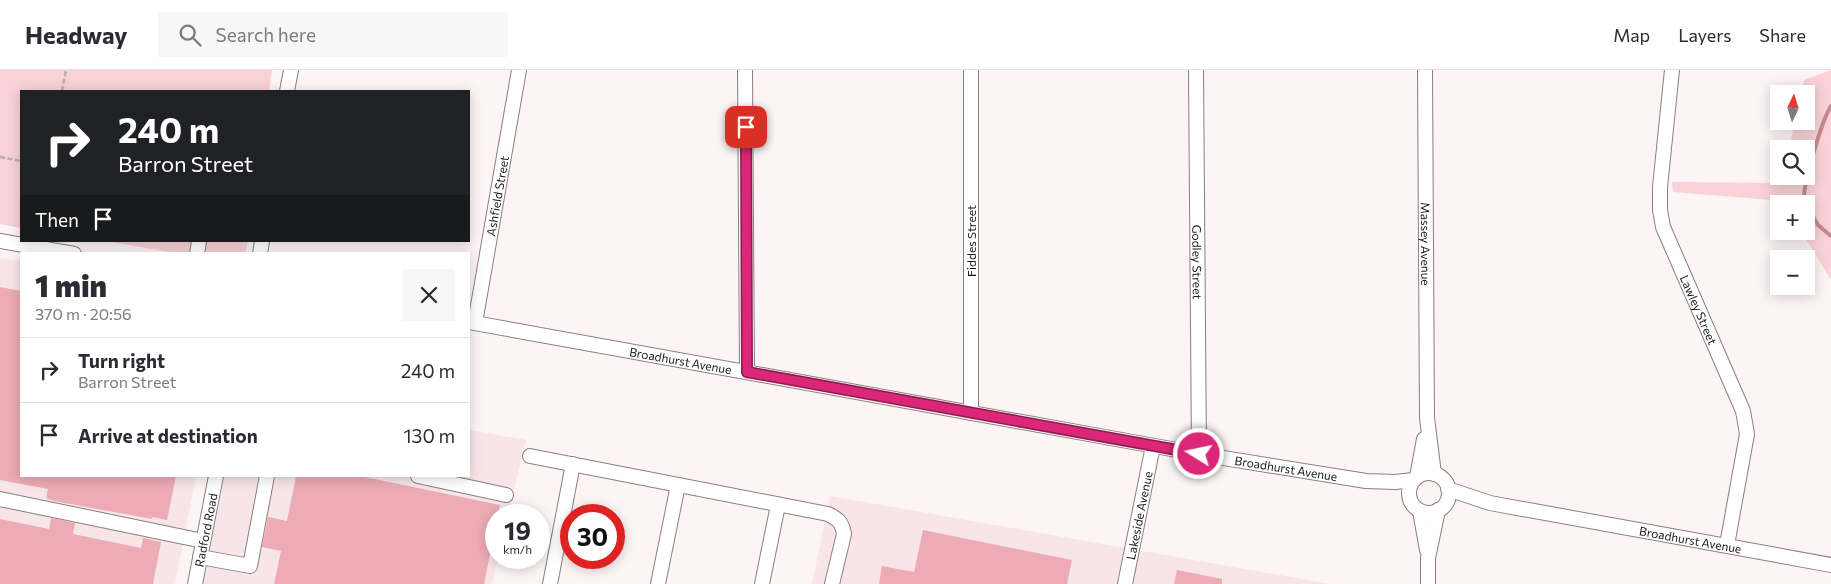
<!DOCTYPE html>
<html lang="en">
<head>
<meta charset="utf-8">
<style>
	body { margin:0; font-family:Commissioner,sans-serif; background:#f7f7f7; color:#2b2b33; height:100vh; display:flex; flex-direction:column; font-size:19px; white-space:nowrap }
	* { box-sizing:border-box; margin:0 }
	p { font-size:16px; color:#7c7c81 }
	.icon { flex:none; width:28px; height:28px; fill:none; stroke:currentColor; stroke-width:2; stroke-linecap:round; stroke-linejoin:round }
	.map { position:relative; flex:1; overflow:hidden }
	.details { position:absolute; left:20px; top:182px; width:450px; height:225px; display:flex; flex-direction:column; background:#fff; border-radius:0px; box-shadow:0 2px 12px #0003 }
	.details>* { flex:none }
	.guide { position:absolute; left:20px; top:20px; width:450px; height:152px; border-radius:0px; box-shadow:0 2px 12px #0003; background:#202124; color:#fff; overflow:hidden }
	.needle { width:32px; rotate:4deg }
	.tools { position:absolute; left:1770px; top:15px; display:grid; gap:10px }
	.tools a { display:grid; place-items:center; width:45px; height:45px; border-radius:0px; background:#fff; box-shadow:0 2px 12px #0003; font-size:25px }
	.speed { position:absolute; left:485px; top:434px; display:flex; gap:10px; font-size:25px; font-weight:700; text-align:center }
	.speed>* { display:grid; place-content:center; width:65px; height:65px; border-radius:50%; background:#fff; box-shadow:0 2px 12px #0003; line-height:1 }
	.speed small { font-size:12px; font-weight:400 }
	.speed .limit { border:8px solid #d22; background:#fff; color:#111 }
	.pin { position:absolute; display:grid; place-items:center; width:42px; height:42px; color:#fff; margin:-21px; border-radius:10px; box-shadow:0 2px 8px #0006 }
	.me { position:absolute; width:55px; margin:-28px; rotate:280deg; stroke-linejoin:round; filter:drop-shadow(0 0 4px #0008) }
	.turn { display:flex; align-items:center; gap:18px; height:105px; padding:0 15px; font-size:22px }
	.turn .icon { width:65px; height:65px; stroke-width:2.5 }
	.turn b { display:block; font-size:35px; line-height:42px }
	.then { display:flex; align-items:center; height:48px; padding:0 15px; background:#0003; gap:10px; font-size:19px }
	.round { display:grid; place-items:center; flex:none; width:52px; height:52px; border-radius:0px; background:#f7f7f7 }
	.summary { display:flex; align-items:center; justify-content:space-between; height:85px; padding:0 15px }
	h1 { font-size:30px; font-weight:800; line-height:38px }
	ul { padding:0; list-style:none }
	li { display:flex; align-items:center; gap:15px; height:65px; padding:0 15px; border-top:1px solid #e1e1e2 }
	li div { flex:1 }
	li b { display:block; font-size:19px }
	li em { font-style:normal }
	header { display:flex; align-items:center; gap:30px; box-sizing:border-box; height:70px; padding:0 25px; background:#fff; border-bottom:1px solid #e1e1e2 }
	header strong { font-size:24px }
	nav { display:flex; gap:28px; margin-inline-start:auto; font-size:18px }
	.search { width:350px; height:45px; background:#f7f7f7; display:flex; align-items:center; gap:12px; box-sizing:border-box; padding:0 18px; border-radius:0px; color:#7c7c81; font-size:19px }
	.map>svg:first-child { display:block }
	.built { fill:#f8e5e7 }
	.green { fill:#f8d2d7 }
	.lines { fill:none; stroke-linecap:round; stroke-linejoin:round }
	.stream { stroke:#c78892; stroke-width:4 }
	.building { fill:#ecabb5 }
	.minor-casing { stroke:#8b7e7f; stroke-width:16 }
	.path { stroke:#b6aeaf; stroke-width:2.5; stroke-dasharray:5 2.5; stroke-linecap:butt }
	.minor { stroke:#fff; stroke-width:14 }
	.route-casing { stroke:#8e194d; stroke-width:12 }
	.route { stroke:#db2777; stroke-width:9 }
	.labels { text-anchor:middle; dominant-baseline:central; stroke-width:4; stroke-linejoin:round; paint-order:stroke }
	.street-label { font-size:12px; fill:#1b1617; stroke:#fff }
</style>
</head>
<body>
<header>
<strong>Headway</strong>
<div class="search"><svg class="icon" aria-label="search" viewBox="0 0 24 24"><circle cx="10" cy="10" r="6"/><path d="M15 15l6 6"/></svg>Search here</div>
<nav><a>Map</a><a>Layers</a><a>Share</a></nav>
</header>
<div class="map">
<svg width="1831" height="514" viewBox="0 0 1831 514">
	<rect width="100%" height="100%" fill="#fdf4f5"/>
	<path class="built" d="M0 188 21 191V406H196L175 514H0Z
		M469 360 526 370 508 445H496V488H498L492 514H203L225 406H469Z
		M830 426 1331 514H812Z"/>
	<path class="green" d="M0 0H272L269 21H21V158L0 154Z
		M1831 0V210L1801 161H1806V134H1785L1783 131 1673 122 1672 112 1781 113 1783 106H1806V79H1789L1795 51H1806V24H1801L1804 10Z
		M105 171H248L245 184H181Z"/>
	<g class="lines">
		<path class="stream" d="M1805 134C1799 123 1823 48 1831 36
			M1806 135 1818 155 1831 166"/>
	</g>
	<path class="building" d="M0 217 21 221V406H176L167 450 152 447V449L54 431 46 428 48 419 0 410Z
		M296 406H360L500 435 498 445H496V454L484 514H274L281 481 262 477 268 447 287 451Z
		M51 448 75 453 73 464 141 478 143 468 161 472 153 514H0V449L49 459Z
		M923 460 1072 490 1067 514H879L882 496 914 502Z
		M1177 500 1222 509V514H1174Z"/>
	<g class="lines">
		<g class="minor-casing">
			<g id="minor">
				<path d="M745 0 747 302"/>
				<path id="s1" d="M1196 0 1199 384"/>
				<path id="s2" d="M1425 0 1427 348 1434 404"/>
				<path id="s3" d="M1672 0 1660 117V140L1663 157 1743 341 1747 364 1727 475"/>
				<path d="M287 21 291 0"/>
				<path d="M0 171 74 184"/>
				<path d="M197 184 199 171"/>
				<path d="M260 184 262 171"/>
				<path id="s4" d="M469 252 1199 384 1366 411 1395 412 1414 410"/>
				<path id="s5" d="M475 253 519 0"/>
				<path d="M971 343V0"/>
				<path d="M530 386 828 444C838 449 842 452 844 464L832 514"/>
				<circle cx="1429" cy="423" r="20"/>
				<path d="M418 406 506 425"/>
				<path d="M1417 407 1424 369"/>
				<path id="s6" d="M1448 419 1490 433 1831 495"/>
				<path d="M0 429 203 471"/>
				<path d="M1420 441 1427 480"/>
				<path d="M200 487 250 496 267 406"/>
				<path id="s7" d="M195 514 216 406"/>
				<path d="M550 514 573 394"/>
				<path d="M658 514 678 415"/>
				<path d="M762 514 778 435"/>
				<path id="s8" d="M1125 514 1153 376"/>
				<path d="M1428 514V488L1438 440"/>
			</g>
		</g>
		<path class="path" d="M62 21 66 0
			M0 87 21 91"/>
		<use href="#minor" class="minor"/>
	</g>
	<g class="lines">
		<g class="route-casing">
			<path id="route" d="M746 57 747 302 1199 384"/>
		</g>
		<use href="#route" class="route"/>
	</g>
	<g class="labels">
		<g class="street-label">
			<text stroke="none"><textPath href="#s5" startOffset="129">Ashfield Street</textPath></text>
			<text transform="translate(971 171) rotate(-90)">Fiddes Street</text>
			<text stroke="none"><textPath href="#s2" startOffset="174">Massey Avenue</textPath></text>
			<text stroke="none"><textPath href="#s1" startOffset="192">Godley Street</textPath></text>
			<text stroke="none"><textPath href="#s3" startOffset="248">Lawley Street</textPath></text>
			<text stroke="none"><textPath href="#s4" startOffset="215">Broadhurst Avenue</textPath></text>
			<text stroke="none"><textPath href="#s4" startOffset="830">Broadhurst Avenue</textPath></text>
			<text stroke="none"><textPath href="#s8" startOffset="70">Lakeside Avenue</textPath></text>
			<text stroke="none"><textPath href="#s7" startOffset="55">Radford Road</textPath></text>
			<text stroke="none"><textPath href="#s6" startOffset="248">Broadhurst Avenue</textPath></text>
		</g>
	</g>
</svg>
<div class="tools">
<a><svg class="needle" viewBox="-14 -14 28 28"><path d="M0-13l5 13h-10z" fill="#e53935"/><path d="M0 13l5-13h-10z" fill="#7c7c81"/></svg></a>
<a><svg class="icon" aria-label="search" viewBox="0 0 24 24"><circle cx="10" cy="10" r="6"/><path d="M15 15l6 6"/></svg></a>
<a>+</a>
<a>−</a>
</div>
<div class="speed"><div>19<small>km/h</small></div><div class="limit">30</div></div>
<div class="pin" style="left:746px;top:57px;background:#d93025"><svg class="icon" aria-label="arrive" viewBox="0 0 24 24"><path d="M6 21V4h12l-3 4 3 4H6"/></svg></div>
<svg class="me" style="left:1199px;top:384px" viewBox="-20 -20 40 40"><circle r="17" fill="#db2777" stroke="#fff" stroke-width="3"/><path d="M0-11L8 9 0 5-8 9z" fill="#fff"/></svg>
<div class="guide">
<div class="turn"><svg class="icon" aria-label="right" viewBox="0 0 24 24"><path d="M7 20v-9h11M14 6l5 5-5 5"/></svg><div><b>240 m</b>Barron Street</div></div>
<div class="then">Then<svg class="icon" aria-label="arrive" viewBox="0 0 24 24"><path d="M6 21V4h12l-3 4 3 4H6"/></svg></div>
</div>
<section class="details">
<div class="summary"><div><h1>1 min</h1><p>370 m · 20:56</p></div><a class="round"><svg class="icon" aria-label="close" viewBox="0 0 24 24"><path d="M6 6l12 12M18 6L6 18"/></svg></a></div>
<ul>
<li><svg class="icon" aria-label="right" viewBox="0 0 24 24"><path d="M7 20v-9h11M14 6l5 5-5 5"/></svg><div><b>Turn right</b><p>Barron Street</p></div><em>240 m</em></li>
<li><svg class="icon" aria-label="arrive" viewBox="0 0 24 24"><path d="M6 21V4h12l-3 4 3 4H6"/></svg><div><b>Arrive at destination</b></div><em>130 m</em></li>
</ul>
</section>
</div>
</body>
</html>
